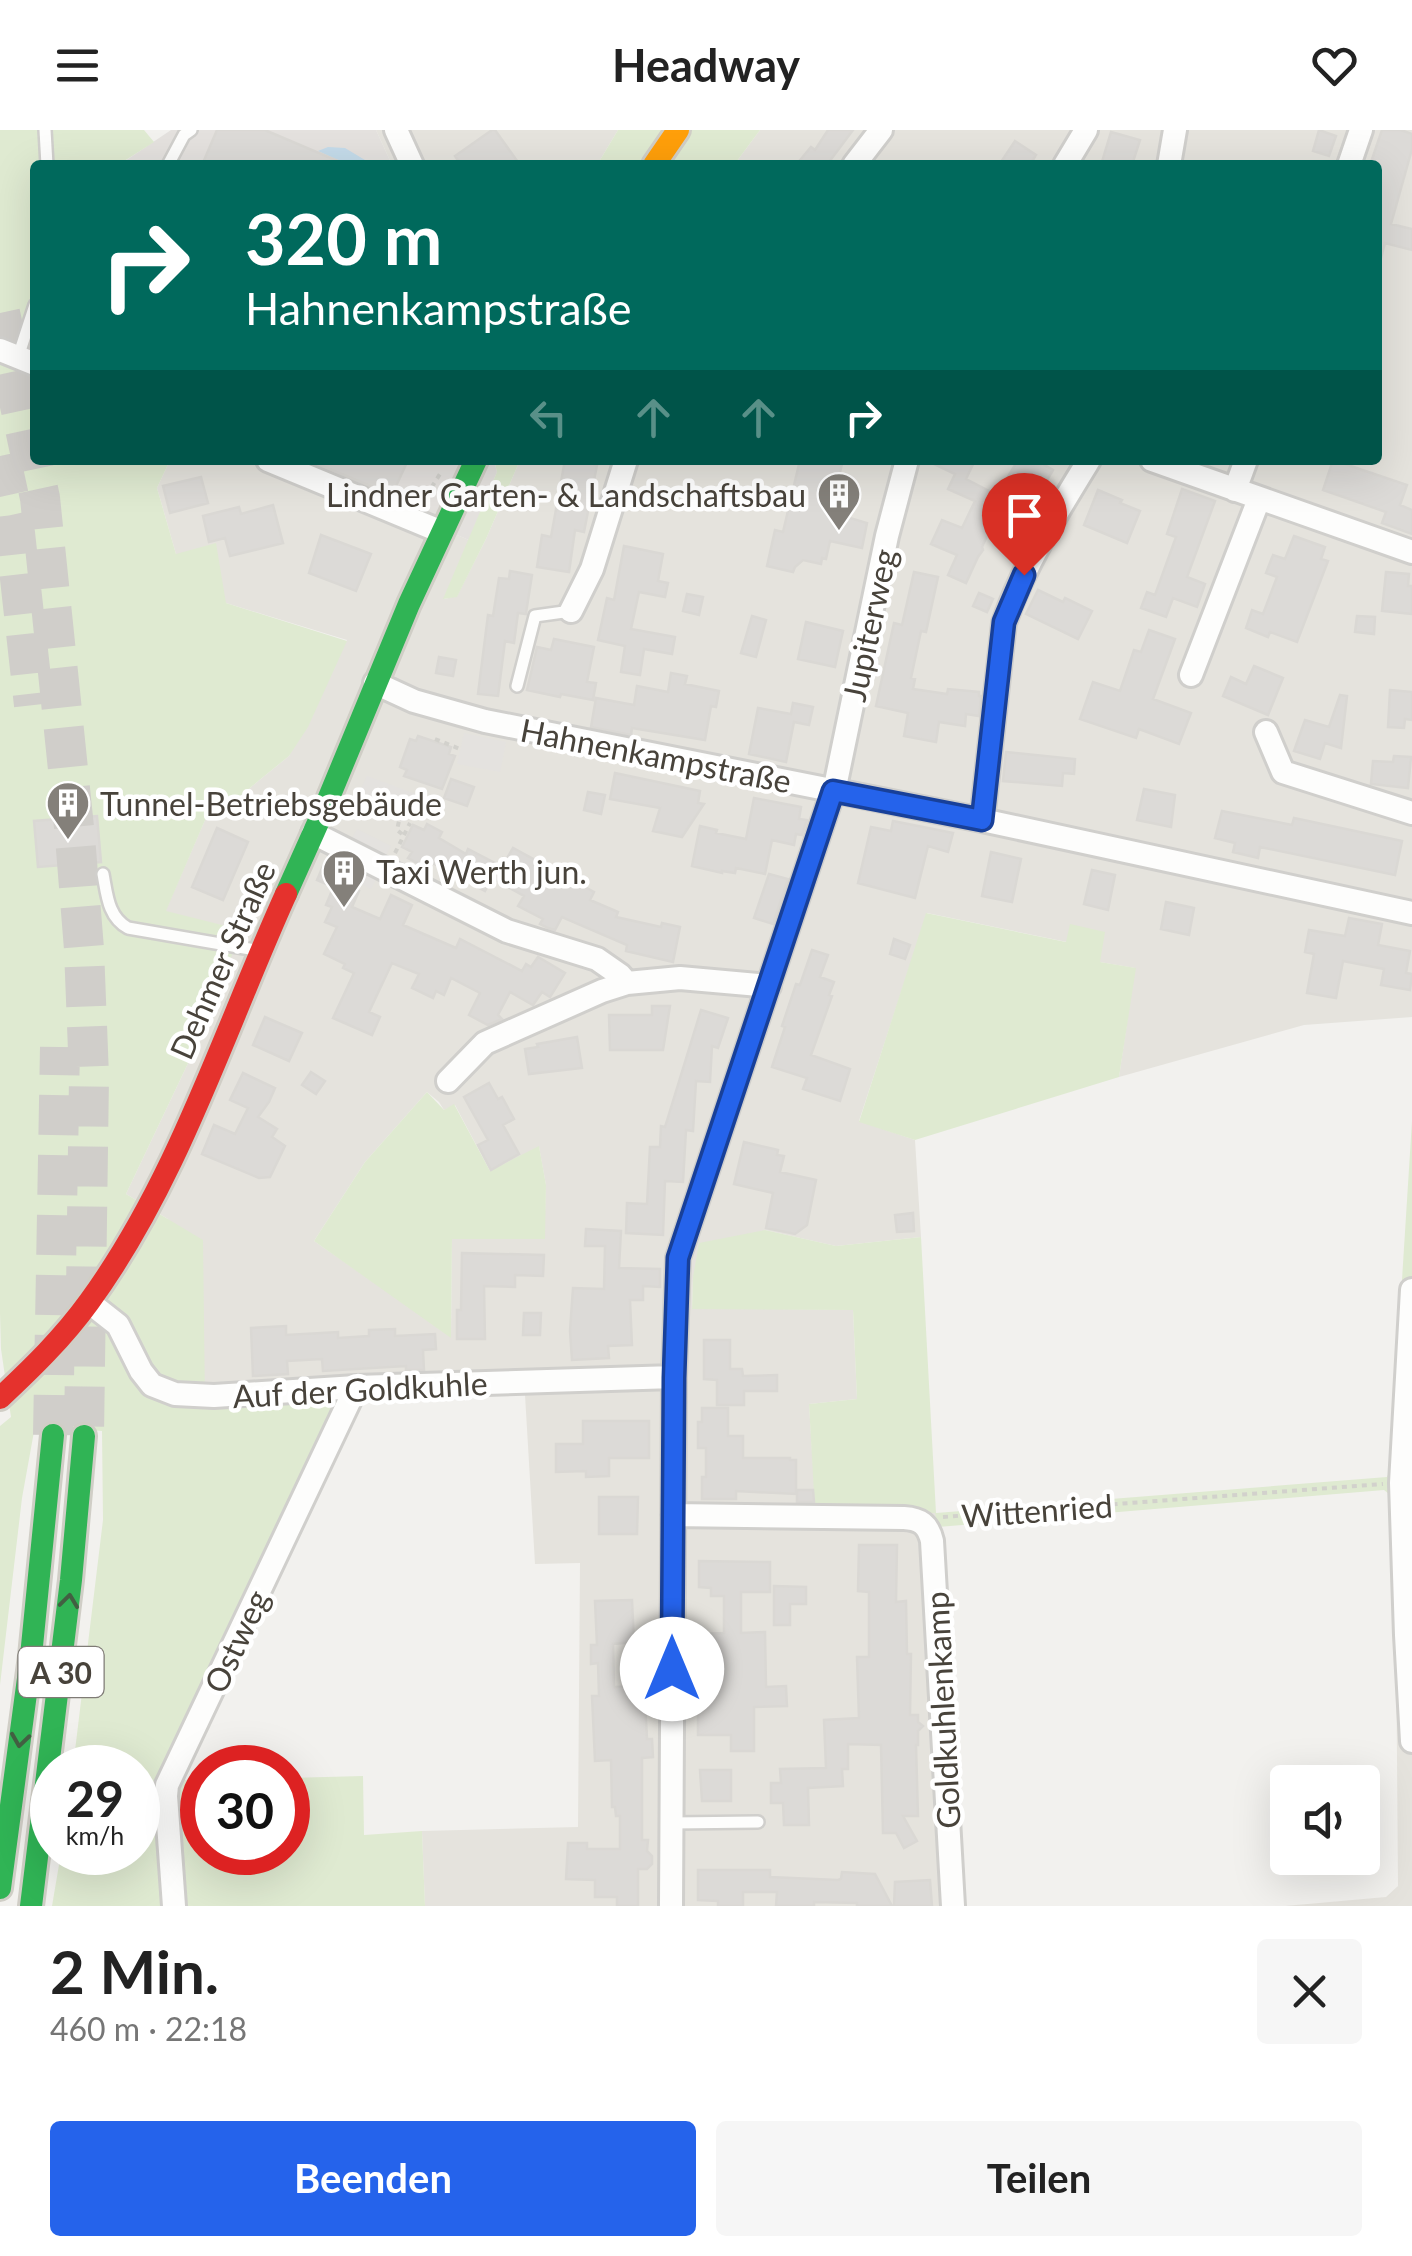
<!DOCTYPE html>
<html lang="de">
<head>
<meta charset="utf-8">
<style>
	body { margin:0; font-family:Lato,sans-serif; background:#f6f6f6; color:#222; height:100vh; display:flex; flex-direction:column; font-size:38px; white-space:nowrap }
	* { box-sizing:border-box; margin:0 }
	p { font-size:32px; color:#767676 }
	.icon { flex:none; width:55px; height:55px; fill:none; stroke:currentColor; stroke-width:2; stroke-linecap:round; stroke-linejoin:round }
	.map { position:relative; height:1776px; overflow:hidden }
	.details { display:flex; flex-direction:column; background:#fff; flex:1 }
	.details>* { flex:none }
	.hud { position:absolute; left:30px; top:30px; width:1352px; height:305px; border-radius:10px; box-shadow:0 10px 40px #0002; background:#00695c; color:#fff; overflow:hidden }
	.fabs { position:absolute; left:1270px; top:1635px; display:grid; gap:20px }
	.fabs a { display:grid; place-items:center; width:110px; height:110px; border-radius:10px; background:#fff; box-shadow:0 10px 40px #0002; font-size:50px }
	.speed { position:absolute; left:30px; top:1615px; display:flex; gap:20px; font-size:50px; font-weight:700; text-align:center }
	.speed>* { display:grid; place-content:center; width:130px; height:130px; border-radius:50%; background:#fff; box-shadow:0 10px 40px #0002; line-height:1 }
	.speed small { font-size:25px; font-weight:400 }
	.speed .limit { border:15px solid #d22; background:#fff; color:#111 }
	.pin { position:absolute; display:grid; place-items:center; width:85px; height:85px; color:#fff; margin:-102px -42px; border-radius:50% 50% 50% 0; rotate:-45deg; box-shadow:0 0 10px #0007 }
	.pin .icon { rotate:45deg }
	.me { position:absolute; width:110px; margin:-55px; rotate:0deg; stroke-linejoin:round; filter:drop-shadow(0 0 8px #0008) }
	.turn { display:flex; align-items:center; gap:35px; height:210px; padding:0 50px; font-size:45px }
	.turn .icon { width:130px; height:130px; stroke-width:2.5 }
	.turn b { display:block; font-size:70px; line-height:85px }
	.lanes { display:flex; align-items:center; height:95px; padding:0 50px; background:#0003; justify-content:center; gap:50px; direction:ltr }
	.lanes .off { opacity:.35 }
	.round { display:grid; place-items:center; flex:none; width:105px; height:105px; border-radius:10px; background:#f6f6f6 }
	.head { display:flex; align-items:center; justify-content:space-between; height:170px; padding:0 50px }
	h1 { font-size:60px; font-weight:700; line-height:75px }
	.button { display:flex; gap:20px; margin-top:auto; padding:20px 50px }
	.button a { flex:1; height:115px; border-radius:10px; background:#2563eb; color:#fff; font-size:40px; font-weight:700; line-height:115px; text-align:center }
	.button a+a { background:#f6f6f6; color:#222 }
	header { display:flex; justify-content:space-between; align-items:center; height:130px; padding:0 50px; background:#fff; font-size:45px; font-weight:700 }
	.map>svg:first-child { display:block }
	.residential { fill:#e5e3dd; fill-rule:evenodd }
	.industrial { fill:#e4e1de }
	.green { fill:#dfead1 }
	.parking { fill:#e4e2df }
	.water { fill:#c4dbea }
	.building { fill:#dcdad7; stroke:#dad8d4; stroke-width:2.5 }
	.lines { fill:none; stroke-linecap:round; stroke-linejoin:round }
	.highway-tunnel { stroke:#d0ceca; stroke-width:40; stroke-dasharray:40 20; stroke-linecap:butt }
	.lane-casing { stroke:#d0cfcc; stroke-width:16 }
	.street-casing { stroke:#d0cfcc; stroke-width:28 }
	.fast-casing { stroke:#d0cec6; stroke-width:28 }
	.slow-casing { stroke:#d0cec6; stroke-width:28 }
	.jam-casing { stroke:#d0cec6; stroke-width:28 }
	.path { stroke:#d2d1cc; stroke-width:4; stroke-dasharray:5 5; stroke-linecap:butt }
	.lane { stroke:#fdfdfc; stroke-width:11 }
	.street { stroke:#fdfdfc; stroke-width:22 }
	.fast { stroke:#30b455; stroke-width:22 }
	.slow { stroke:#ff9f0a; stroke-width:22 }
	.jam { stroke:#e5322d; stroke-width:22 }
	.oneway { stroke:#425f42 }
	.route-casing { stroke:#184099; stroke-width:25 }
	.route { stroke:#2563eb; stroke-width:18 }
	.labels { text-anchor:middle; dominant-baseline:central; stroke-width:9; stroke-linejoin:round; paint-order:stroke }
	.shield { fill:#fff; stroke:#7f7b76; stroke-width:2.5 }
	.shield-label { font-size:30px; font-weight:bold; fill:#48433b }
	.poi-label { font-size:32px; fill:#48433b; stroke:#fff; text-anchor:start }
	.street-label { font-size:32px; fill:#48433b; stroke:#fff }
</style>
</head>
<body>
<header><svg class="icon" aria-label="menu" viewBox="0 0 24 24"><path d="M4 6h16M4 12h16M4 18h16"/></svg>Headway<svg class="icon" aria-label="heart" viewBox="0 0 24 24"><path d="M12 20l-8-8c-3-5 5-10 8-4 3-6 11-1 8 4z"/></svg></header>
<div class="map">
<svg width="1412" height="1776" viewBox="0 0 1412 1776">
	<rect width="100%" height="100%" fill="#f2f1ee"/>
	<path class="residential" d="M376 0H618L597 35H392Z
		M760 0H1412V887L1304 895 1119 947 1135 838 1100 832 1067 812 927 783 859 991 915 1010 921 1107 836 1116 765 1100 693 1147 692 1178 853 1180 857 1269 809 1274 816 1382 936 1383 942 1423 965 1776H425L422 1701 578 1697 580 1433 535 1434 525 1265H360L205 1273 168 1089 126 1064 191 927 241 800 165 782 212 674 235 670 289 626 347 510 226 473 176 424 157 358 170 330H277L469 410 444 469 457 466 486 409 520 330H1378V35H734ZM427 962 439 972 444 980 455 975 490 1041 539 1017 546 1055 544 1109H452L451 1206 314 1111 365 1032Z
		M1412 1496V1776H1285L1386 1767 1398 1756 1396 1499Z"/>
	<path class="industrial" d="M171 0H376L392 35H119Z
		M277 330H494L497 342 469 410Z"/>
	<path class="green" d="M0 0H144L154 12 118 35H35V200L27 224 35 228V330H170L157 358 176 424 216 413 226 473 347 511 308 597 289 626 235 670 212 674 166 781 242 800 191 927 126 1064 203 1110 205 1273 359 1265 174 1650H202V1722H288V1648L363 1646 364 1705 422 1701 425 1776H52L61 1723 138 1722V1638L73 1637 103 1390 102 1301 35 1296 22 1368 0 1555V1296L11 1287 1 1219 0 1183Z
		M618 0H760L734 35H597Z
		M494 330H520L486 409 457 467 443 469 497 342Z
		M926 783 1066 812 1070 794 1105 802 1100 832 1136 838 1119 947 915 1010 859 992Z
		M427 962 444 980 454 974 490 1041 539 1016 546 1055 545 1109H452L451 1208 314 1111 365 1032Z
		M1412 991V1496L1396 1499 1389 1364 1384 1360 938 1397 935 1383 815 1382 809 1274 857 1269 853 1180 692 1179 693 1147 699 1113 765 1100 836 1116 921 1107 936 1383 1387 1347 1390 1340Z"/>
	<path class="parking" d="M464 603 506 612 500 642 457 634Z
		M367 646 416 664 402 692 354 673Z
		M357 699 391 716 383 731 349 714Z
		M333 717 380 741 371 759 324 735Z"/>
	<path class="water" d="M328 17 345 18 365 30 380 35H349L318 21Z"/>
	<path class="building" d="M217 0H265L347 35H202Z
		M492 0H495L520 35H461L455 26Z
		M828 0H853L829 32 833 35H796L811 17 815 20Z
		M1319 0 1336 6 1329 26 1313 21Z
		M1382 0H1401L1412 4V19L1391 94 1412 99V120L1385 113 1381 128 1378 127V35H1370Z
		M1111 2 1140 10 1132 35H1101Z
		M1015 11 1036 25 1030 35H999Z
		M308 330H408L392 365Z
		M565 330 579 332V330H596L595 335H597L584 402 575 400 569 442 537 437 542 405 551 407Z
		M800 330H843L830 382 867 393 862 418 830 411 826 429 822 428 821 434 803 430 795 437 793 442 767 436 775 400 783 402Z
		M926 330H975L966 349 997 365 1018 330H1036L1053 340 1046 352 1048 353 1029 384 1009 372 1001 386 997 384 982 417 983 420 978 427 966 453 948 445 957 425 931 414 942 390 962 398 975 371 948 359 955 344Z
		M1333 330 1407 355 1400 375 1412 380V404L1382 393 1386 382 1323 360Z
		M201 347 208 373 170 383 163 356Z
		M1182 359 1215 371 1187 447 1205 454 1197 477 1173 468 1166 487 1141 478 1147 462 1155 465 1176 407 1167 404Z
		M1098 360 1122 370 1120 373 1140 381 1127 413 1084 395Z
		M273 375 283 413 230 426 225 408 209 412 203 386 239 377 241 384Z
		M321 405 371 424 356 461 309 443Z
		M1294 406 1325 417 1321 429 1328 431 1297 512 1270 502 1268 507 1246 498 1252 480 1263 484 1277 447 1266 443 1273 425 1285 429Z
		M624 416 663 424 658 451 668 453 665 467 639 462 631 499 675 507 672 524 644 519 640 545 621 542 625 516 598 510 607 468 614 470Z
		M510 441 532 445 526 483V484L518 483 514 513 505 511 498 566 478 564 488 485 493 486 499 448 509 449Z
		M914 442 938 447 926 502 921 501 911 548 915 549 913 559 947 564 948 559 979 562V566H981L979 586 966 584 965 596 939 592 936 612 904 606 908 583 876 576 894 493 902 495Z
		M1386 442 1409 444 1408 456H1412V484L1382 481Z
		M1038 460 1063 472 1065 468 1092 481 1078 509 1026 484Z
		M979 463 993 469 987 482 973 476Z
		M687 464 703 467 699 485 683 481Z
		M752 486 766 490 756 527 741 523Z
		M1357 486 1375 487 1374 504 1355 502Z
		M806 492 843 501 835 537 798 529Z
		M1149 500 1175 509 1153 569 1191 583 1179 614 1139 599 1136 608 1080 589 1093 552 1120 561 1134 520 1141 522Z
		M554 509 594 517 587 552 596 553 593 570 561 564 560 567 527 560 537 517 551 520Z
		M439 527 456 530 453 546 436 543Z
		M1254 536 1283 548 1268 585 1223 566 1231 547 1246 554Z
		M671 543 687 546 685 554 719 561 716 577 711 576 705 610 632 598 631 605 591 597 596 568 634 575 637 556 668 562Z
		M1390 560 1412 562V590L1405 589 1404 598 1388 597Z
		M1340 565 1347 566 1341 618 1325 613 1320 629 1294 621 1305 590 1329 597Z
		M793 573 813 577 809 595 794 592 786 632 749 624 758 578 791 584Z
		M418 606 451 617 449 624 455 626 442 659 404 646 407 640 400 637 410 609 416 611Z
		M1006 622 1075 629 1074 644 1063 643 1062 656 1003 651Z
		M1394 626 1411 627 1408 658 1371 654 1373 631 1393 632Z
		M615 643 700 661 698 673 704 674 682 707 653 701 660 678 610 669Z
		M451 649 474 657 467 676 444 668Z
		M1144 659 1175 665 1171 697 1137 690Z
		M588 662 605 665 601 684 584 680Z
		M754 668 801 677 799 689 807 690 802 705 796 704 794 715 772 710 765 744 736 738 735 743 722 741V743L692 736 700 696 717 700 716 703 746 709Z
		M1222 681 1292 695 1294 688 1402 711 1395 745 1260 717 1258 728 1233 722 1235 713 1215 708Z
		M97 686 101 732 38 737 34 691Z
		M893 691 953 703 948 722 928 716 915 768 858 753 871 697 891 701Z
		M427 694 442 702 439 708 466 724 468 719 499 735 503 728 506 730 513 718 594 762 590 770 618 782 616 787 661 797 662 793 680 797 673 832 626 821 627 815 562 787 555 800 548 798 540 794 543 789 518 776 524 766 492 748 485 761 427 730 423 736 408 728 412 722 402 717 413 695 424 700Z
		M217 698 248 712 223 770 192 757Z
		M991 722 1021 729 1012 772 982 766Z
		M323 736 338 743 331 756 317 750Z
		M1092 740 1115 745 1108 780 1084 774Z
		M769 744 788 749 773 794 754 788Z
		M336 751 359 761 352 777 380 789 391 765 412 775 403 795 456 818 460 809 522 841 526 834 531 837 538 827 565 843 550 867 542 862 533 875 510 862 498 885 502 889 488 895 469 885 480 863 451 848 444 865 436 861 433 868 412 858 419 844 392 833 369 882 380 887 372 905 333 888 354 843 343 838 345 834 324 824 337 797 325 792 332 777 326 775Z
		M1166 772 1194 778 1189 805 1161 799Z
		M1349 788 1382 794 1378 815 1410 821 1406 843 1412 844 1410 860 1381 855 1384 839 1343 831 1336 868 1307 863 1314 824 1305 822 1309 800 1345 806Z
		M894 809 910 815 905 829 890 824Z
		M812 820 828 825 820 847 834 852 829 865 832 866 811 925 850 939 840 971 803 959 807 948 772 937 785 897 782 896 796 854 800 855Z
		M652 876H670L663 920H610L609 885H652Z
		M701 880 728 888 718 918 712 916 710 952 696 951 693 1001 686 1000 683 1052 665 1051 663 1105 626 1103 627 1073 647 1074 650 1017H660L661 996 665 997Z
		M265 887 302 903 289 931 253 915Z
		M577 907 582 938 529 944 525 919 538 917 537 914Z
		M311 942 325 951 316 964 302 955Z
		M243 943 275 958 269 972 258 987 277 999 272 1007 285 1016 270 1047 259 1048 202 1024 214 995 235 1004 248 978 230 970Z
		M489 953 498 969 502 967 514 989 503 995 519 1024 491 1040 478 1015 488 1010 464 967Z
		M744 1012 778 1020 777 1025 784 1026 780 1042 816 1050 807 1095 795 1104 766 1098 773 1063 734 1054Z
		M913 1083 914 1101 897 1102 895 1085Z
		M586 1099 621 1101 619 1138 660 1139V1157L643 1156V1170H630L632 1215 608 1216 609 1228 572 1230 570 1201 573 1158 604 1159 605 1116H585Z
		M462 1123 544 1125 543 1146 515 1145V1157L484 1156 485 1209H457V1180H461Z
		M524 1183H541L540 1205H523Z
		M286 1196V1205L338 1202V1208L369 1206V1200L395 1199V1206L435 1204 436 1219 423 1220 424 1240H406V1236L323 1241 322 1229 287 1231 288 1244 253 1246 251 1198Z
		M704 1210H730V1239H742L743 1246 777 1245V1261H744V1275H717V1250L704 1249Z
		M702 1278H728V1306H743V1328H790V1330H796V1364L736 1361V1369H702V1347H706V1318H698V1292H702Z
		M583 1291H649V1328H609V1346L586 1347V1341L556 1342V1314H583Z
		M797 1360H813L814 1372H797Z
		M599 1367H638L637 1404H599Z
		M859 1415H897L896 1472 906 1471 907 1524H911L910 1585H918V1592L923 1596 918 1601V1615H916L918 1686H903L917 1711 904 1718 896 1703H883L881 1615 848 1614V1639H842L843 1656 808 1658 809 1695H784L783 1673H771V1653H781L780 1639 826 1638 824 1590 859 1588 857 1527H869V1462L858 1461Z
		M699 1431 770 1432V1462H741V1503L765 1502 766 1557 786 1556 787 1576 754 1577V1621H731V1605H698V1570H701L699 1504 724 1503V1466H711V1458L699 1457Z
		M774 1456 806 1457V1474H790V1495H774Z
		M632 1470 634 1512 613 1514 614 1557 638 1556V1571H645L647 1609H652L653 1627 642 1628V1710H648L647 1721 652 1726V1734L647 1739H638V1776H617V1767H595V1750L566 1749 568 1713H587V1719H620V1686H616L615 1677H612L611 1630 595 1631 592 1566H599L598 1533 591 1534V1515H597L595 1471Z
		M700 1640H731V1671H702Z
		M698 1740H770V1747L838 1750 841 1749 842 1742 875 1744 892 1776H857V1773L814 1772V1776H776L777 1762H743V1776H718V1771L698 1770Z
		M930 1750 932 1776H894L895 1752Z"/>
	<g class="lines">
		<path class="highway-tunnel" d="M0 183 40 368 75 707 84 819 89 946 84 1306
			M0 326 13 385 34 575
			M53 1305 60 917"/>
		<g class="lane-casing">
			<path id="lane" d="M45 0 47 35
				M168 35 184 5 191 0
				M18 227 35 175
				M517 556 535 486 571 481
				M103 744C107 765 108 787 128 798L256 820
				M672 1693 758 1692"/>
		</g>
		<g class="street-casing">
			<path id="street" d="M396 0 412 35
				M854 35 881 0
				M1065 35 1086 0
				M1169 35 1175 0
				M1349 35 1361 0
				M0 220 35 234
				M268 330 442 402
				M1152 330 1412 422
				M1235 360 1246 330
				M571 481 592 439 626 330
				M1191 545 1259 369
				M375 553 414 571 485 591 982 690 1412 783
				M1266 602 1283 642 1412 683
				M982 690 1004 493C1024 435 1057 382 1089 330
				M313 703 507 801 597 829 620 845 627 853
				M448 951 485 913 602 861 627 853 680 848 769 856
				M1412 1160 1401 1353 1406 1505 1412 1611
				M90 1173 118 1195 141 1241 152 1255 175 1264 214 1266 356 1257 674 1247
				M673 1385 904 1388C920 1389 928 1394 932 1411L953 1776
				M174 1776 166 1666 167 1655 356 1257
				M671 1776 674 1247 678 1128 836 652 887 406 907 330"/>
		</g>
		<g class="fast-casing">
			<path id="fast" d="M286 764 325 677 409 474 476 330
				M0 1758 31 1526 53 1305
				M31 1776 71 1450 84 1306"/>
		</g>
		<g class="slow-casing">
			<path id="slow" d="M654 35 678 0"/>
		</g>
		<g class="jam-casing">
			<path id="jam" d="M0 1268C32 1238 63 1208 89 1172 178 1050 224 901 286 764"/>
		</g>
		<path class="path" d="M421 374 440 344
			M435 609 460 619
			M401 682 397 700 402 704
			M395 723 410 693
			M943 1387 1383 1354"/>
		<use href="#lane" class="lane"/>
		<use href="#street" class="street"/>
		<use href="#fast" class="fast"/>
		<use href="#slow" class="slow"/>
		<use href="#jam" class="jam"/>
	</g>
	<defs><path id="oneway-chevron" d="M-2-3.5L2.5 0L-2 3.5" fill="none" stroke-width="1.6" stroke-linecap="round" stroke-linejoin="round" transform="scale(2.5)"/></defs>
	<g class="oneway">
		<use href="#oneway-chevron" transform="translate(69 1471) rotate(-83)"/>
		<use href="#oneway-chevron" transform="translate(20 1610) rotate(98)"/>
	</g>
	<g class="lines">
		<g class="route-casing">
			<path id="route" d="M672 1539 674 1248 678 1128 833 661 982 690 1004 492 1024 445"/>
		</g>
		<use href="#route" class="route"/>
	</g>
	<defs>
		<g id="building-pin" transform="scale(2.25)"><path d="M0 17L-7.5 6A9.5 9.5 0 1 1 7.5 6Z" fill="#84807a" stroke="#fff"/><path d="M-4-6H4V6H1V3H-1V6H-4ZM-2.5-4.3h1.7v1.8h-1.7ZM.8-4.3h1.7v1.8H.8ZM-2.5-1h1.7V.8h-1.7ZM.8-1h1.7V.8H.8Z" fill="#fff"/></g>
	</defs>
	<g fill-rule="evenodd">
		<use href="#building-pin" x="839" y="364"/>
		<use href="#building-pin" x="68" y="673"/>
		<use href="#building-pin" x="344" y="741"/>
	</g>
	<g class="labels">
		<rect class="shield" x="18.5" y="1517" width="85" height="50" rx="8"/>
		<g class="shield-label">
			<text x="61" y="1542">A 30</text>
		</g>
		<g class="poi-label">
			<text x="806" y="364" text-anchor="end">Lindner Garten- &amp; Landschaftsbau</text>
			<text x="100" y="673">Tunnel-Betriebsgebäude</text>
			<text x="376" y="741">Taxi Werth jun.</text>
		</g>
		<g class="street-label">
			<text transform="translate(869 495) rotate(-78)">Jupiterweg</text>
			<text transform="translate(656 625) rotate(11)">Hahnenkampstraße</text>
			<text transform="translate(222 830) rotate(-66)">Dehmer Straße</text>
			<text transform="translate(360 1259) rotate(-3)">Auf der Goldkuhle</text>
			<text transform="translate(1037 1380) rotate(-4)">Wittenried</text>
			<text transform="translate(236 1511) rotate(-65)">Ostweg</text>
			<text transform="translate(942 1580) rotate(-93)">Goldkuhlenkamp</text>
		</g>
	</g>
</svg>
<div class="fabs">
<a><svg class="icon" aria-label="sound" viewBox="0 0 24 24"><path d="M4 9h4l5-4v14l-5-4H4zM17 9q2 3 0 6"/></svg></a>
</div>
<div class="speed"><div>29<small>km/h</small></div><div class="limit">30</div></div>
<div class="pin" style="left:1024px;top:445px;background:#d93025"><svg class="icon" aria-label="arrive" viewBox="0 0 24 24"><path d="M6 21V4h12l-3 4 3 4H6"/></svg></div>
<svg class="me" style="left:672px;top:1539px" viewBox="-20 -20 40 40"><circle r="19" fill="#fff"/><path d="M0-13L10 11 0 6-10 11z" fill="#2563eb"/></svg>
<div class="hud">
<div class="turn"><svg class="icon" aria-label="right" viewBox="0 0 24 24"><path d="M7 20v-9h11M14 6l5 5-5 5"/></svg><div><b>320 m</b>Hahnenkampstraße</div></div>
<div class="lanes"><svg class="icon off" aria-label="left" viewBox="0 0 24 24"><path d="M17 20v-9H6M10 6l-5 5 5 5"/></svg><svg class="icon off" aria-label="ahead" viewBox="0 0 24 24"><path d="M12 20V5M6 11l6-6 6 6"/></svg><svg class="icon off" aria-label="ahead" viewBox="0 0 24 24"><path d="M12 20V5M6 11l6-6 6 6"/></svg><svg class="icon" aria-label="right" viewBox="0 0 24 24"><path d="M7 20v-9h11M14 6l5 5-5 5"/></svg></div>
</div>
</div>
<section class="details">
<div class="head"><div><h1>2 Min.</h1><p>460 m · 22:18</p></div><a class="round"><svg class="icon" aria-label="close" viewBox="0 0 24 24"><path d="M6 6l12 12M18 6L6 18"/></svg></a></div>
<div class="button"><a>Beenden</a><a>Teilen</a></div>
</section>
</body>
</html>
